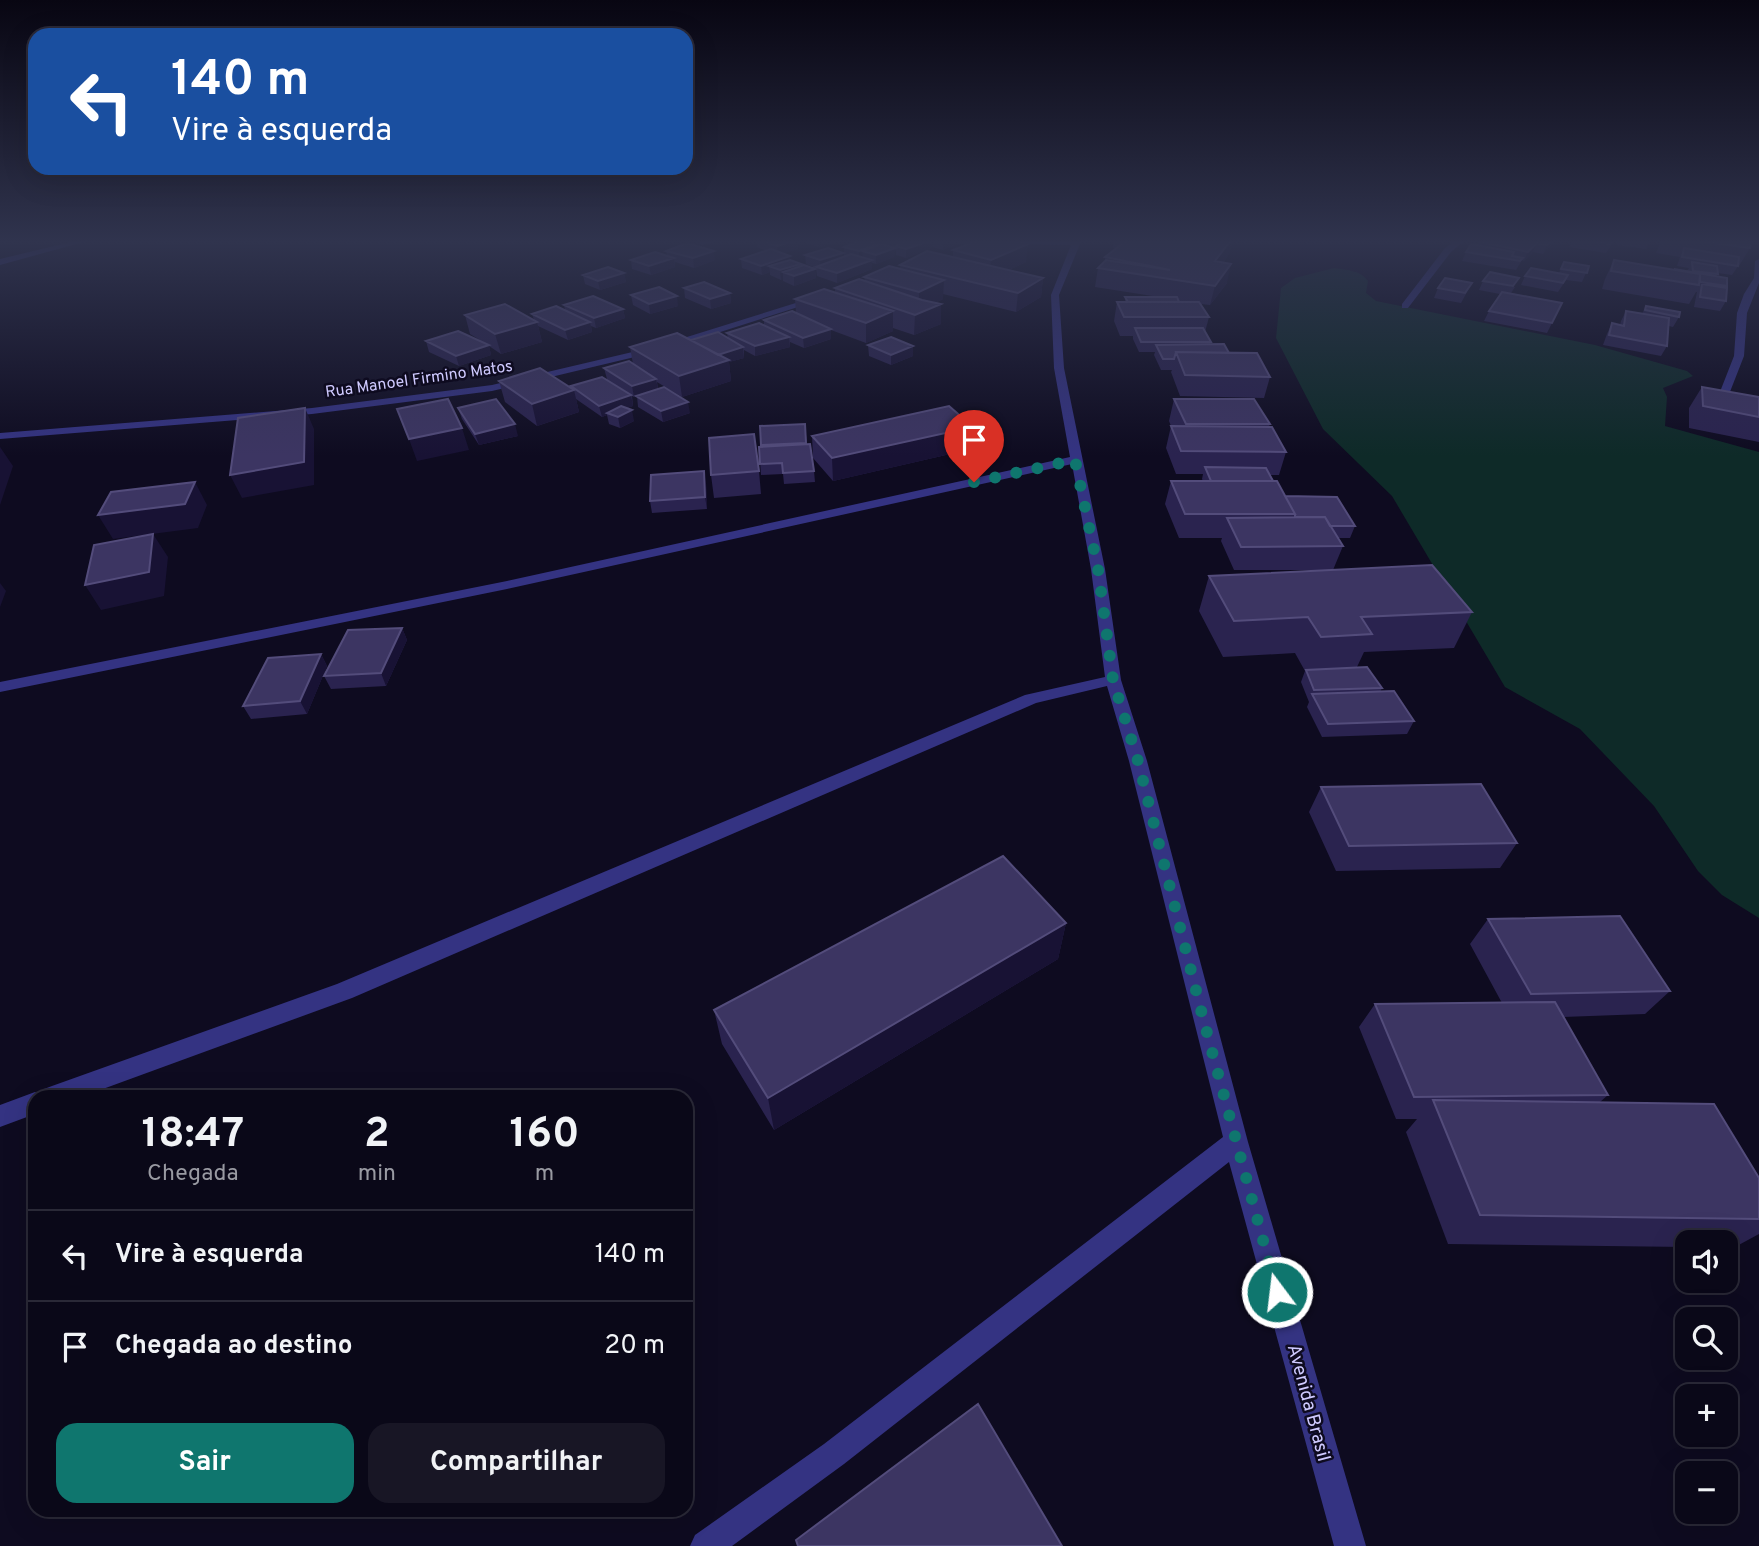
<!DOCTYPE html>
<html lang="pt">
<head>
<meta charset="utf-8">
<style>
	body { margin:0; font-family:Overpass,sans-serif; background:#181625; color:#f1f3f6; height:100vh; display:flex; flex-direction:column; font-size:26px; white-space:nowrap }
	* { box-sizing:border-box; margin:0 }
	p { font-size:23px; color:#999aa2 }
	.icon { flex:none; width:38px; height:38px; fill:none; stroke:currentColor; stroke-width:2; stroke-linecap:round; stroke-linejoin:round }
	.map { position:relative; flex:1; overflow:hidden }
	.drawer { position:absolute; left:28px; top:1090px; width:665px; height:427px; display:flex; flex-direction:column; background:#0a0818; border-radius:21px; box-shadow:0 7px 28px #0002,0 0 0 2px #2a2937 }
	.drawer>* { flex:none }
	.top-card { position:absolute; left:28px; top:28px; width:665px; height:147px; border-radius:21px; box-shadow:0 7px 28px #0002,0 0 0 2px #2a2937; background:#1a4fa0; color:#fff; overflow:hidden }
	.buttons { position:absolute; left:1675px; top:1230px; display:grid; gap:14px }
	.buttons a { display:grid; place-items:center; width:63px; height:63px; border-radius:14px; background:#0a0818; box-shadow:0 7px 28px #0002,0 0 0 2px #2a2937; font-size:35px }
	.pin { position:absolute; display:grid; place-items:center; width:60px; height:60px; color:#fff; margin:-72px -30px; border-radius:50% 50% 50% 0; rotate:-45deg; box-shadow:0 0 7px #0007 }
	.pin .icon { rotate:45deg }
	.me { position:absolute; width:77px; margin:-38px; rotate:345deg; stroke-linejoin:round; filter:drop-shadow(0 0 5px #0008) }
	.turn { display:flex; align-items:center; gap:24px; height:147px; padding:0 28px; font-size:32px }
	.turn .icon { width:91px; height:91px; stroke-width:2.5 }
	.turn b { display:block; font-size:49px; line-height:60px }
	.eta { display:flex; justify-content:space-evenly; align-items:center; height:119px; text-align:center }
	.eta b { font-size:42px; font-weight:700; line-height:49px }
	.primary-button { display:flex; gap:14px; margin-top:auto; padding:14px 28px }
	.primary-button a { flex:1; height:80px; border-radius:21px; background:#0f766e; color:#fff; font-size:28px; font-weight:700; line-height:80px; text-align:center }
	.primary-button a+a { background:#181625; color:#f1f3f6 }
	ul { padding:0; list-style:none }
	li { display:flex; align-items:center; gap:21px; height:91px; padding:0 28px; border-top:2px solid #2a2937 }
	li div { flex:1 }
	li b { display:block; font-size:26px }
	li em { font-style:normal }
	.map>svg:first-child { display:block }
	.green { fill:#0e2a28 }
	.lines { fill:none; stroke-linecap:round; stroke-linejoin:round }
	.minor { fill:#343382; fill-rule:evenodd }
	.wall { fill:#2a234f }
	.shaded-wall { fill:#181234 }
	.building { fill:#3c3562; stroke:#534c7b; stroke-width:2 }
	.route { stroke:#0f766e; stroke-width:12; stroke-dasharray:0 21.6 }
	.labels { text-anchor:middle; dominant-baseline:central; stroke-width:5; stroke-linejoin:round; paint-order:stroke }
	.far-street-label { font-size:16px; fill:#cfcaff; stroke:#0e0b20 }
	.street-label { font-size:19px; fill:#cfcaff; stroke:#0e0b20 }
</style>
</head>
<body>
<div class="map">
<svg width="1759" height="1546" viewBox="0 0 1759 1546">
	<rect width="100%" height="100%" fill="#0e0b20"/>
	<path class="green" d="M1334 268C1347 270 1360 270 1368 281L1366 293 1376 301 1595 345 1687 371 1693 376 1663 388 1667 397 1665 426 1759 452V918L1722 895 1698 871 1654 806 1580 729 1505 687 1392 496 1323 429 1276 338 1281 288 1295 278Z"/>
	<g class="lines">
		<path class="minor" d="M79 240H91L0 265V259Z
			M723 240 702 245 698 243 708 240Z
			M1009 240H1084L1080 244 1059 295 1064 368 1105 569 1121 680 1147 761 1248 1142 1366 1546H1334L1229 1162 844 1464 732 1546H690L695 1535 824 1444 1223 1137 1129 761 1107 686 1036 703 352 998 81 1097H35V1114L0 1127V1105L35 1092 41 1094 44 1089 52 1086 337 984 1025 695 1105 677 1091 569 1072 464 507 589 0 692V682L507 581 1070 457 1054 368 1051 295 1071 245 1010 244 996 248 992 246Z
			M1456 240H1465L1451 252 1408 308H1402V304L1445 248Z
			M1759 259V283L1747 313 1744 356 1726 402 1717 404 1716 402 1734 356 1737 313 1744 294 1754 278 1755 261Z
			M815 297 823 299 664 350 492 391 312 414 0 439V433L312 408 492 385 658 346Z"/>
	</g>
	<path class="wall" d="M756 240H839V241L819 247 797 240 798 249 783 253 790 260 801 264V266L815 269 816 278 794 286 783 281V279L781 280 770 275V272L762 275 742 268 741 259 766 251 757 247Z
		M853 240H1010L1026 262 1009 270 1043 278 1041 297 1016 312 943 294V299L935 303 941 324 914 335 893 328V331L866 343 831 330V339L804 348 790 342V347L755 356 744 350V358L729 362 731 381 682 397 657 382 658 389 690 413 663 422 638 407 637 396 634 397 632 396 633 406 627 408 634 421 620 428 609 424 607 415 602 417 576 399 579 412 537 426 505 402 499 381 571 389V386L607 379 604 368 633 364 630 347 691 340 728 338 727 333 764 325V320L796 313 795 299 835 292V288L865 281 864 277 900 269V265L953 257V250L966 245 960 243 943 250 933 247 906 258 896 255V250H895L894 257 876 264 872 263V269L837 283 817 276 816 268 806 264 805 255 843 257 844 256V247L853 243Z
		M1114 240H1233L1229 254 1223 263 1227 283 1210 305 1201 304 1209 317 1205 332 1211 342 1210 344 1229 353 1270 377 1264 398 1180 396 1171 372 1172 370H1161L1154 355 1155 352H1139L1133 339V336H1120L1114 321 1117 302H1125V297H1159L1095 287 1098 268 1105 261V257L1116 248H1113Z
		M1477 240H1553L1550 246 1543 254 1533 252 1524 261 1522 260 1516 270 1462 261 1466 252 1478 246 1480 242 1477 241Z
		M1573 240H1615L1606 253 1569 247Z
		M1619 240H1650L1646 249 1617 245Z
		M1661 240H1751L1750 248 1739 266H1738L1732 275 1718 273 1717 276 1727 286 1726 301 1720 311 1694 307 1697 292H1696L1689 304 1602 289 1605 279 1614 260 1687 271 1689 268 1677 266 1680 257 1656 253Z
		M666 251 715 260 694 268 675 262V267L651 275 632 269 631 260 667 255Z
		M1564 262 1589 266 1582 282 1566 280 1558 292 1521 285 1525 276 1559 273Z
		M624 273 626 282 600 290 585 284 583 275Z
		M1483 281 1515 287 1511 293 1562 303 1547 333 1484 321 1489 311 1500 294 1479 290Z
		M1472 283 1461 303 1434 298 1438 288Z
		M684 288 730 293 731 303 711 309 685 298Z
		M631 295 678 306 650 314 633 305Z
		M564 305 623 309 625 318 596 328 591 326 592 332 568 340 538 326 542 342 501 354 489 346 491 355 459 366 429 352 426 341 480 340 470 334 465 315 534 320 532 314 565 310Z
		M1646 306 1679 317 1673 327 1669 326 1667 346 1661 356 1603 345 1607 334 1612 323 1620 325 1621 321 1626 311 1642 314Z
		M868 345 913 356 891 365 869 356Z
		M1702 387 1759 397V442L1689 428V408Z
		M1174 399 1270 424 1269 427 1286 452 1279 475H1270L1285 496 1355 526 1350 538H1338L1343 546 1333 570H1234L1221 541 1222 538H1179L1165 504 1171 481H1203L1202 479 1203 474H1176L1166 448 1171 426 1169 421Z
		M458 408 518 436 479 445 462 419Z
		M805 424 807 445 814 471 815 482 784 484 783 474 761 475 759 447H761L760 426Z
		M812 436 972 449 833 481 813 458Z
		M759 471 761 494 714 498 711 475Z
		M706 483 707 509 652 513 650 501Z
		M1209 576 1472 612 1454 648 1364 652 1357 667 1382 688 1380 692 1414 721 1407 734 1322 737 1307 707 1309 702 1301 682 1305 671 1295 653 1223 657 1199 611Z
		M402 628 407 640 386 686 331 689 324 676Z
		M321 654 327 666 307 714 251 719 243 706Z
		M1321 787 1517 843 1500 868 1336 871 1309 812Z
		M1488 919 1670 991 1645 1014 1563 1017 1608 1095 1600 1102 1759 1178V1234L1735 1247H1726V1242H1687V1247L1448 1244 1406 1132 1417 1119H1396L1359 1027 1375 1004 1502 1003 1470 944Z
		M1066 923 1058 959 774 1130 722 1044 714 1010Z"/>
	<path class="shaded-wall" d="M797 240 798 249 777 255V246Z
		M818 240H839V241L819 247Z
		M869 240H884V243L862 251 863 259 859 260V251L869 247Z
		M901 240H912L896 246V241Z
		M933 240V248L906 258V249Z
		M943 240H961L960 243 943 250Z
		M1231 240H1233L1229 254 1211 280 1215 261Z
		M1552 240H1553L1550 246 1543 254 1547 245Z
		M1537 243 1533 252 1524 261 1528 252Z
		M1028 244 1026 262 989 279 991 260Z
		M895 248 894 257 876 264V255Z
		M714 251 715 260 694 268 693 258Z
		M843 253V262L821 268 820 260Z
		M790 256 791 265 769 266 770 272 762 275 761 266Z
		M674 258 675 267 651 275 649 266Z
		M872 260V269L837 283V273Z
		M801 264 802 273 783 272V279L781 280 780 270Z
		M1231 264 1227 283 1210 305 1215 286Z
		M815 269 816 278 794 286V276Z
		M624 273 626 282 600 290 598 281Z
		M1043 278 1041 297 1016 312 1018 293Z
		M944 280 943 299 919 311V292Z
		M730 293 731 303 711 309 710 299Z
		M677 296 678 306 650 314 649 304Z
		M941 304V324L914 335 915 315Z
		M623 309 625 318 596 328 594 318Z
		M893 311V331L866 343V323Z
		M537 322 542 342 501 354 495 334Z
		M590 322 592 332 568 340 565 330Z
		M831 329V339L804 348 803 338Z
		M789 337 790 347 755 356V346Z
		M489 345 491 355 459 366 456 356Z
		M913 346V356L891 365V355Z
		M743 347 744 358 729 362 731 381 682 397 679 376 713 356Z
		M656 379 658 390 634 397 632 386Z
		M574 390 579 412 537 426 532 404Z
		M631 395 633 406 610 414 607 413V415L602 417 599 406Z
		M688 402 690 413 663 422 661 411Z
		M305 408 314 429V485L242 498 230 475Z
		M632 410 634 421 620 428 618 417Z
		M515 424 518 436 479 445 475 434Z
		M973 427 972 449 833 481 832 458Z
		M462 428 469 450 417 461 409 439Z
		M0 447 13 466 0 505Z
		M704 471 706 483 707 509 705 497Z
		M195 482 207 505 198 528 113 539 98 515Z
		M153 534 168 557 164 596 101 610 85 585Z
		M0 583 6 591 0 607Z
		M402 628 407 640 386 686 381 673Z
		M321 654 327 666 307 714 300 701Z
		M1066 923 1058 959 774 1130 768 1098Z"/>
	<path class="building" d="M760 240H797L777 246Z
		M862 240 878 244 859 251 844 247Z
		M906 240H932L906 249 896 246Z
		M979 240H1010L1028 244 991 260 953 250Z
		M1127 240H1231L1215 261 1231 264 1215 286 1098 268 1106 260 1170 270 1105 257Z
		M1483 240H1552L1547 245 1537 243 1528 252 1480 242Z
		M1585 240H1613L1610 244Z
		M1694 240H1751L1750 248Z
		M687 243 714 251 693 258 666 251Z
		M881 244 895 248 876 255 862 251Z
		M1471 244 1514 252 1512 256 1523 258 1520 261 1466 252Z
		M828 248 843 253 820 260 805 255Z
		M1684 248 1739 257 1738 266 1682 257Z
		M771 249 790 256 761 266 741 259Z
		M927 251 1043 278 1018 293 900 265Z
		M655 252 674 258 649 266 631 260Z
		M851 254 872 260 837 273 816 267Z
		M790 260 801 264 780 270 769 266Z
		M1614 260 1700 274 1699 285 1611 271Z
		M1564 262 1589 266 1587 273 1561 269Z
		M1692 262 1717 266 1718 274 1693 271Z
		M804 265 815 269 794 276 783 272Z
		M889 266 944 280 919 292 864 277Z
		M608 267 624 273 598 281 583 275Z
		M1531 268 1568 275 1563 283 1525 276Z
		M1674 269 1727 278V286L1700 282V274Z
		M1490 272 1519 278 1513 286 1483 281Z
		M1445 278 1472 283 1465 293 1438 288Z
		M859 279 922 300 941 304 915 315 835 288Z
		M704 282 730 293 710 299 684 288Z
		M1702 284 1727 288 1726 301 1700 297Z
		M659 287 677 296 649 304 631 295Z
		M824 289 893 311 866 323 795 299Z
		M1502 292 1562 303 1552 323 1489 311Z
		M593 296 623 309 594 318 564 305Z
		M1125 297H1177L1179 302H1128Z
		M1117 302H1199L1209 317H1124Z
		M505 304 537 322 495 334 465 315Z
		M556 306 590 322 565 330 532 314Z
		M1646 306 1680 312 1679 317 1645 310Z
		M792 311 831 329 803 338 764 320Z
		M1626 311 1669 318 1667 346 1609 335 1612 323 1624 326Z
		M759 323 789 337 755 346 727 333Z
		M1135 328H1203L1211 342H1141Z
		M458 331 489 345 456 356 426 341Z
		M718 332 743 347 718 355 691 340Z
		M677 333 729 360 679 376 630 347Z
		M891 337 913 346 891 355 868 345Z
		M1224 344 1229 353 1176 352 1174 359H1163L1156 345Z
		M1176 352 1257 353 1270 377 1185 375Z
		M629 361 656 379 632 386 604 368Z
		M540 368 574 390 532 404 499 381Z
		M602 377 631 395 599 406 571 386Z
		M664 387 688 402 661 411 636 396Z
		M1702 387 1759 397V417L1703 406Z
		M448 399 462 428 409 439 397 409Z
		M496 399 515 424 475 434 458 408Z
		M1174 399H1254L1270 424H1186Z
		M621 406 632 410 618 417 607 413Z
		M949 406 973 427 832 458 812 436Z
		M305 408 304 462 230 475 238 418Z
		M805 424 806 443 761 445 760 426Z
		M1171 426 1272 427 1286 452 1181 451Z
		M754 434 759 471 711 475 709 438Z
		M810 444 814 471 783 473 782 463 760 464 759 447Z
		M1205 467 1266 468 1273 481H1211Z
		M704 471 705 497 650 501 651 475Z
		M1171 481H1277L1295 514H1185Z
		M195 482 185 504 98 515 111 492Z
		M1285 496 1337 497 1355 526H1330L1325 517H1295V514Z
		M1325 517 1343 546 1241 547 1227 518Z
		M153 534 149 572 85 585 94 545Z
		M1432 565 1472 612 1361 617 1372 634 1321 637 1308 617 1234 621 1209 576Z
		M402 628 381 673 324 676 348 630Z
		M321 654 300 701 243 706 268 658Z
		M1367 667 1382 688 1314 690 1306 670Z
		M1394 691 1414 721 1328 724 1312 694Z
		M1481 784 1517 843 1349 846 1321 787Z
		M1003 856 1066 923 768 1098 714 1010Z
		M1620 916 1670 991 1531 994 1488 919Z
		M1555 1002 1608 1095 1414 1097 1375 1004Z
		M1433 1100 1714 1104 1759 1178V1219L1480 1215Z
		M978 1404 1062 1546H798L796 1540Z"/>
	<linearGradient id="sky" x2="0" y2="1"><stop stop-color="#080612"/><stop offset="0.53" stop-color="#30344e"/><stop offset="1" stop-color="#30344e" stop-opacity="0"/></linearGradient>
	<rect width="1759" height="456" fill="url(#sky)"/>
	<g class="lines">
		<path class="route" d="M974 482 1075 460 1098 569 1113 680 1138 761 1203 1018 1277 1292"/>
	</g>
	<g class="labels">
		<g class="far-street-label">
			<text transform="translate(419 380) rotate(-8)">Rua Manoel Firmino Matos</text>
		</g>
		<g class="street-label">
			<text transform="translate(1308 1403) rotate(75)">Avenida Brasil</text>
		</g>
	</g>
</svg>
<div class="buttons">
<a><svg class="icon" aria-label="sound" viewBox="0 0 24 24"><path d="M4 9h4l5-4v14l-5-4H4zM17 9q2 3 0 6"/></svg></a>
<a><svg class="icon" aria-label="search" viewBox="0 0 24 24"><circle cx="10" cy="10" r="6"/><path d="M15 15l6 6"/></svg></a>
<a>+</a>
<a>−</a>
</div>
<div class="pin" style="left:974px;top:482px;background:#d93025"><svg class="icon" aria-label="arrive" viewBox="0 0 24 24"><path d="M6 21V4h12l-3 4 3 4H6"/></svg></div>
<svg class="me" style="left:1277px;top:1292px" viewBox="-20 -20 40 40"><circle r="17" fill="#0f766e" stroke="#fff" stroke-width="3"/><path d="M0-11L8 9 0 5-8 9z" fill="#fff"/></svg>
<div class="top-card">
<div class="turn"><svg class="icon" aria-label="left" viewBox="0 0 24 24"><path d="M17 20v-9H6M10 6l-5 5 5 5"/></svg><div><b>140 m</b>Vire à esquerda</div></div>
</div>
<section class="drawer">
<div class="eta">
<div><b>18:47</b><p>Chegada</p></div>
<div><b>2</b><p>min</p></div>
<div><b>160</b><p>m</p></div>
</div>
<ul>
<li><svg class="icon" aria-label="left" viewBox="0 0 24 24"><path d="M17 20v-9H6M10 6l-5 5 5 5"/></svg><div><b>Vire à esquerda</b></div><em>140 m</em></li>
<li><svg class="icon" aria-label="arrive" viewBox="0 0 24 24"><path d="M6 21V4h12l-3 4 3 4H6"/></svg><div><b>Chegada ao destino</b></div><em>20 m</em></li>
</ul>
<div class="primary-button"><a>Sair</a><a>Compartilhar</a></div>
</section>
</div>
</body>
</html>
